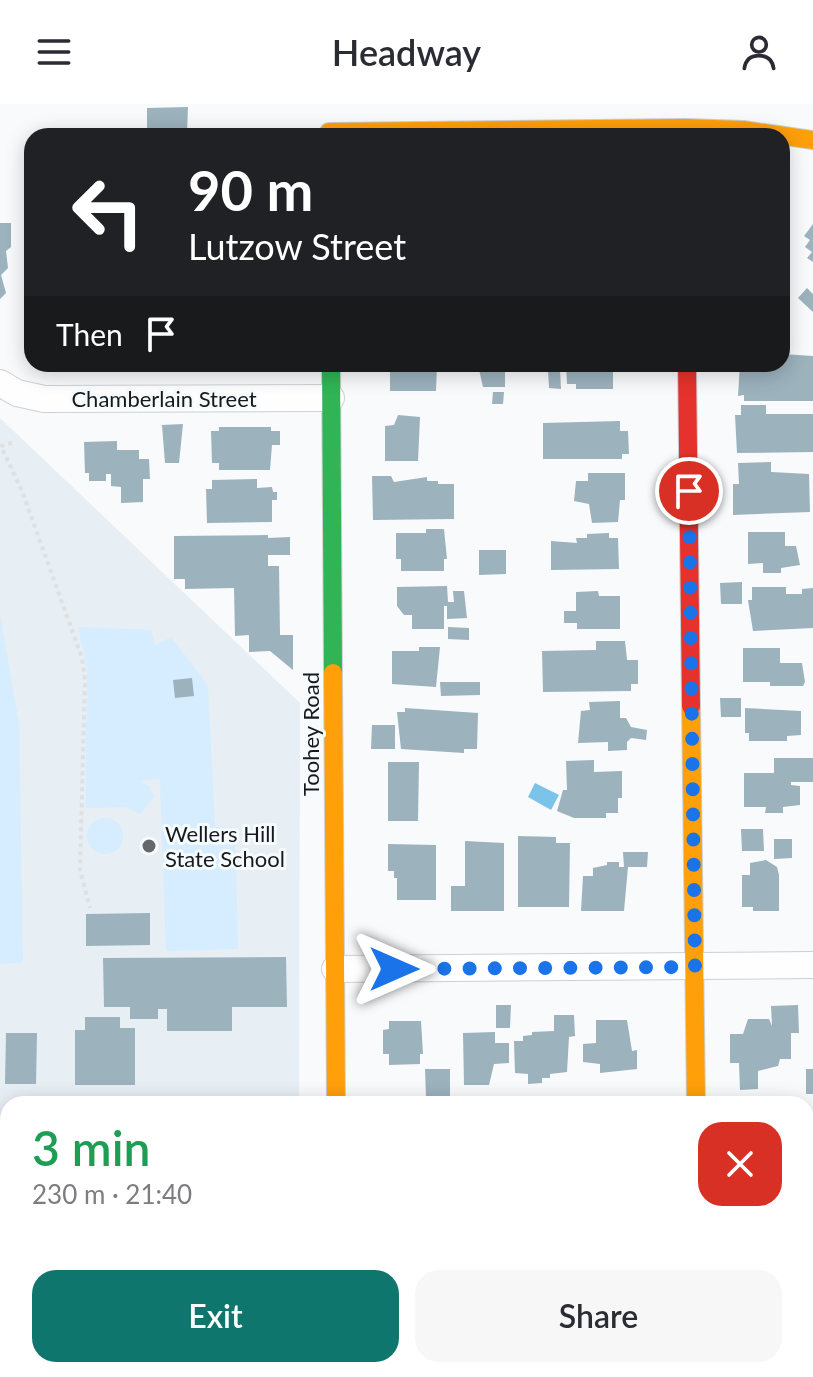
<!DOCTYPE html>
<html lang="en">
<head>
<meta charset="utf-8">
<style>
	body { margin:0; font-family:Lato,sans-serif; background:#f7f7f7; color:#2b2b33; height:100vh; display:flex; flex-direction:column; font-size:30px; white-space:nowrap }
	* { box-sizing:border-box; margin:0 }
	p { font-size:26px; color:#7c7c81 }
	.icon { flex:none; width:44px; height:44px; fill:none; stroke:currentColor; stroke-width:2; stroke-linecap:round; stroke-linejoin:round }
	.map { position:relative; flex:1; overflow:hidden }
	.panel { position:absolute; left:0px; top:992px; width:814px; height:282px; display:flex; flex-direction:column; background:#fff; border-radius:24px 24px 0 0; box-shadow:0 4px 20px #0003 }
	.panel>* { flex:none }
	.banner { position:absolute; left:24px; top:24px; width:766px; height:244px; border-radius:24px; box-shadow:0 4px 20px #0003; background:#202124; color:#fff; overflow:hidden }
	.pin { position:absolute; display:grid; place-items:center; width:68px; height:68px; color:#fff; margin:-34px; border:4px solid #fff; border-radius:50%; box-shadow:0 2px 8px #0007 }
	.me { position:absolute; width:88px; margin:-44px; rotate:90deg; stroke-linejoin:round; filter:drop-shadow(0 0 6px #0008) }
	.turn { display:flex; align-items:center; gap:28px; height:168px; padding:0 32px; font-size:36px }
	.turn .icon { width:104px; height:104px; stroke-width:2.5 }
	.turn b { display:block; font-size:56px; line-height:68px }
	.then { display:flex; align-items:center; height:76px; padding:0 32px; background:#0003; gap:16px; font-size:30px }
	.round { display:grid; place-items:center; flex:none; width:84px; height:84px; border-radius:24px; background:#f7f7f7 }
	.overview { display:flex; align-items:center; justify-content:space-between; height:136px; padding:0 32px }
	h1 { font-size:48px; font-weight:600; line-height:60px; color:#1e9e55 }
	.cta { display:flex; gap:16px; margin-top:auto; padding:16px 32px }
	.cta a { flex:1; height:92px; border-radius:24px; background:#0f766e; color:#fff; font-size:32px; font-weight:600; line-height:92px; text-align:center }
	.cta a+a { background:#f7f7f7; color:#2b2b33 }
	header { display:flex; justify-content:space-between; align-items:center; height:104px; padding:0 32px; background:#fff; font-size:36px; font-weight:600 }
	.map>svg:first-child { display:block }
	.built { fill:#e7eef4 }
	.green { fill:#d5edfe }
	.water { fill:#7cc3ea }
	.building { fill:#9cb2bd }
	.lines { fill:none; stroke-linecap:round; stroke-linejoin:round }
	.street-casing { stroke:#cdd0d3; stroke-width:28 }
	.fast-casing { stroke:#cdd0d3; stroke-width:20 }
	.slow-casing { stroke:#cdd0d3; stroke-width:20 }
	.jam-casing { stroke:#cdd0d3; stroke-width:20 }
	.path { stroke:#dee0e1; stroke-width:4; stroke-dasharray:4 4; stroke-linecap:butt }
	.street { stroke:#fefeff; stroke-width:26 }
	.fast { stroke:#30b455; stroke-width:18 }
	.slow { stroke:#ff9f0a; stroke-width:18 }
	.jam { stroke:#e5322d; stroke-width:18 }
	.route { stroke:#1a73e8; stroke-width:14; stroke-dasharray:0 25.2 }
	.poi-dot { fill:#65686b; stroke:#f6fbfe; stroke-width:3 }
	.labels { text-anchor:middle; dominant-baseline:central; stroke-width:6; stroke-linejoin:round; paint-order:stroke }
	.street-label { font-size:22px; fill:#161a1d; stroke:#f6fbfe }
	.poi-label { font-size:22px; fill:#161a1d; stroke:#f6fbfe; text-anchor:start }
</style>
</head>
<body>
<header><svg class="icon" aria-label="menu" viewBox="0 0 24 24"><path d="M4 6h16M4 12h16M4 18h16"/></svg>Headway<svg class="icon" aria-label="person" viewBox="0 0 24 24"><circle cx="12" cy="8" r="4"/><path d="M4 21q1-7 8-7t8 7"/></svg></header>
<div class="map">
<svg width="813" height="1273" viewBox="0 0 813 1273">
	<rect width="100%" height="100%" fill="#f8fafc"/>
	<path class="built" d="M0 314 300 599 299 1000H8V1266H303L304 1273H0Z"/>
	<path class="green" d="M0 510 19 620 23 858 0 860Z
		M78 523 151 526 155 542 171 533 208 582 215 723H235L238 845 166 847 160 675 139 677 150 683 154 693 140 710 125 703 86 704 87 564Z
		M87 732a18 18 0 1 1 36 0a18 18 0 1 1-36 0Z"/>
	<path class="water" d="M535 679 559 691 551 706 528 693Z"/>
	<path class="building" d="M188 3 187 29 147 32V4Z
		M235 26V32H202V27Z
		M0 119H11V143L6 147 8 164 1 171 6 189 0 195Z
		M813 120V158L807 154 812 148 805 143 810 136 804 132Z
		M807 184 813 190V208L798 194Z
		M782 250 813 252V297H744V291L738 292 740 260H782Z
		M204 260H275V267L204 268Z
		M390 260 437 261 436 287H390Z
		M505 260V283H483L478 261Z
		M566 260 613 263V285H576V280H567Z
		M548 265H560L561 285 549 284Z
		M493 288H504L503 300H492Z
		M741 301H766V310H813V348L737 349 735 311H741Z
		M398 311 420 313 418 357H385V322L394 321Z
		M620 317V327H628L629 350H622V355H543V319Z
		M183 320 179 359H165L162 321Z
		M219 323H271V327H280V341H272L270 366H219V359H212L211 327H219Z
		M117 337V346H139V355H149L150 375H143V398L121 399V383L111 382V370H106V377H89V369H85L84 338Z
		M771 358V368L809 370 810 408 733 411V380H739L738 359Z
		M588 369H625V396H620L618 418 592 419 589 400 574 397 576 377H588Z
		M372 372H391L394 378 427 373V377H438V380H454V415L373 416Z
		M257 375V384L272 383 273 388H277V396H272V418L207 419 206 385H212V376Z
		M426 425H444L447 455H444V467H401V455H396V429H426Z
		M748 428H785V442H796L800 461 781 464V469H763V459L748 460Z
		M609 429V434H618L619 465 551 466V437L577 439 576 434H587V430Z
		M268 431V434L290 433V451H268V462H279L280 531H293V566L270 547 249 548V531L235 532 234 484 185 485V475H174V432Z
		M479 446H506V470L479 471Z
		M742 478V500H721L720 479Z
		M447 482 448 498H454L453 487H464L467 514 447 515V502H444V525H412V511H404L397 502V483Z
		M752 483H786V490H802V485L813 484V524L753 527 748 496H752Z
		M598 487 599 492H620V525H577V519H564V507H576V488Z
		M448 523 469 524V536L448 535Z
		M596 537H625L627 556H638V580H631V587L543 588 542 547 596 546Z
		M419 543H440L436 583 392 580V547H419Z
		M743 544H780V559H802L805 578 803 582H770V578H743Z
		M192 574 194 592 175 594 173 576Z
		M440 578H480V591L441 592Z
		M720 594H741V613H721Z
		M620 597V614H626L631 623 647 626 646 636 631 634 627 638V646L608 647V638L578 639 581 607 590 606 589 598Z
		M405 604 478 609 477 645H464V649L401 645 397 608H405Z
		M745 604 801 607V631L787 632V637H749V629H745Z
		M372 621H395V645H371Z
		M774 654H813V678H791V681L800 682V701L783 703V709H765L766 703H744V669H774Z
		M594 656V668L622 667V694H618V709H606V714H574L557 707 563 686H567L566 657Z
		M388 658H419L418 717H388Z
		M741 725H763L764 747H742Z
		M518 732 556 733V739H570L569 803H518Z
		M774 735H792V754L774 755Z
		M465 737 504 739V807H451V782H465Z
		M388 740 436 741V796H397V774H394V767H388Z
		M623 748H648L647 763H628L624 807H581L583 772H593V764L607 761V758H619V763H624Z
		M766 756 777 763 779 771V807H753V803H742V771H750V759Z
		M150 809V841L86 842V810Z
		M286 853 287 903H232V927H167V905H158V915H130V903H104L103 854Z
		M496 901H511L510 924H496Z
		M798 901 799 929H791V955H780L778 962 758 967V985L740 986 739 959H730V930H743L748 915H769L772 922 771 902Z
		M554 911H574L575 932 569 933 567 968 550 970V974H542V979L528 980V970L515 969 514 937H523V932L532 931V928L554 927Z
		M85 913H120V924H135V981H75V926H85Z
		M596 916H627L632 947 637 946V965L600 969V960L583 958V940L596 939Z
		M389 917H421L423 950H420V960L389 961V950H383V926L389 925Z
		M495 928V939H509V959L494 960 489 981H464L463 929Z
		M6 929H37L36 980H5Z
		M425 965H450V994H426Z
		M806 965H813V990H806Z
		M806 1006H811V1058H806Z
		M813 1091V1119H806V1092Z
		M0 1130H8V1169H0Z
		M0 1200H8V1266H19V1273H0Z
		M806 1259H813V1273H756V1266H806Z
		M83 1266H190L191 1273H83Z
		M404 1266H444L445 1273 404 1272Z
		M572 1266H624V1273H572Z"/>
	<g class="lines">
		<g class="street-casing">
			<path id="street" d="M0 279 17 289 44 295 331 294
				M335 865 813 861
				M699 1266V1273"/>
		</g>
		<g class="fast-casing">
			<path id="fast" d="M331 260 333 569"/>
		</g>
		<g class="slow-casing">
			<path id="slow" d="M329 28 685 24 743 26 813 36
				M333 569 336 1000
				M691 602 696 1000"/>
		</g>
		<g class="jam-casing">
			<path id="jam" d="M687 260 691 602
				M337 1266V1273"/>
		</g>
		<path class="path" d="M12 339 1 342 22 387 82 554 85 576 80 766 90 804"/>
		<use href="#street" class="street"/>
		<use href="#fast" class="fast"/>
		<use href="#slow" class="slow"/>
		<use href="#jam" class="jam"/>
	</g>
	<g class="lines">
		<path class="route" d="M394 865 695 863 689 387"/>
	</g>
	<circle class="poi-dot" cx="149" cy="742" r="8"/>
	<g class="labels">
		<g class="street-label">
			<text x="164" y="294">Chamberlain Street</text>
			<text transform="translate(310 630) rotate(-90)">Toohey Road</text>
		</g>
		<g class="poi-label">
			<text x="165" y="729">Wellers Hill<tspan x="165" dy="25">State School</tspan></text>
		</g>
	</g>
</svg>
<div class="pin" style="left:689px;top:387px;background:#d93025"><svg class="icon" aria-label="arrive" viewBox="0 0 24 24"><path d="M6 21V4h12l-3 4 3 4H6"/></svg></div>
<svg class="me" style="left:394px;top:865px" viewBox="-20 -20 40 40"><path d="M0-17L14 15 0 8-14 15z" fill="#1a73e8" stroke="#fff" stroke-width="4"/></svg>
<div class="banner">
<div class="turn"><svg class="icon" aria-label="left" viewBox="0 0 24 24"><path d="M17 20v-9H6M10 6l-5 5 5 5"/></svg><div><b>90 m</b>Lutzow Street</div></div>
<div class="then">Then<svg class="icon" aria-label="arrive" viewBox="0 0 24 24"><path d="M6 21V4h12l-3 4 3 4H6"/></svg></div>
</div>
<section class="panel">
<div class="overview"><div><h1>3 min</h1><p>230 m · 21:40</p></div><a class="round" style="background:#d93025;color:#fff"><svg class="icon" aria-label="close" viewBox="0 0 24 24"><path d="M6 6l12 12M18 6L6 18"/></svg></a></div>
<div class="cta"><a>Exit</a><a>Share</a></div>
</section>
</div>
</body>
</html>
